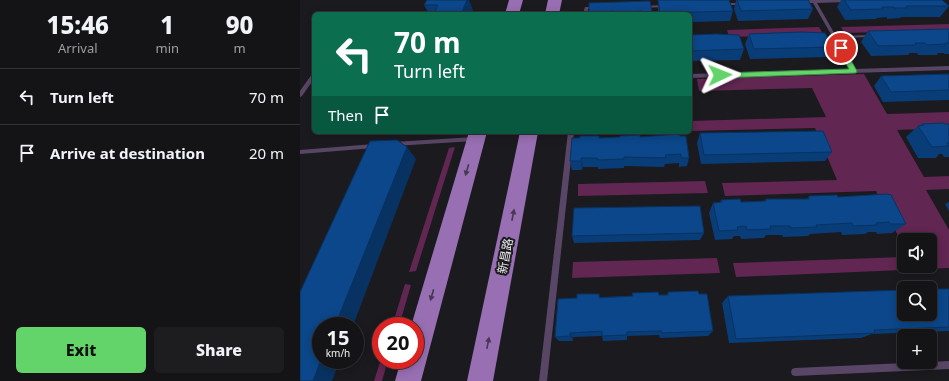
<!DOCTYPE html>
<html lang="en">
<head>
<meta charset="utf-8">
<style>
	body { margin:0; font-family:"Noto Sans","Noto Sans SC",sans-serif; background:#1d1d20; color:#f1f3f6; height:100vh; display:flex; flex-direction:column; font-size:15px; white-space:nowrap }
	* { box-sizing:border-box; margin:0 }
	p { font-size:13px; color:#9d9ea1 }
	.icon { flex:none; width:22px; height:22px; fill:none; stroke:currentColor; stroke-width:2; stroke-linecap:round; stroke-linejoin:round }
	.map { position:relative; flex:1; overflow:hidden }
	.drawer { display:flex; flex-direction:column; background:#141417; width:300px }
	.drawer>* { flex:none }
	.guide { position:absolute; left:12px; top:12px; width:380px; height:122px; border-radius:6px; box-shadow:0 2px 10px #0003,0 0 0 1px #333336; background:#0b6e4f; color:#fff; overflow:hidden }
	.fabs { position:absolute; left:597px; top:233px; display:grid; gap:8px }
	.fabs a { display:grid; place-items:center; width:40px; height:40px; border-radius:6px; background:#141417; box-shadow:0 2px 10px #0003,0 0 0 1px #333336; font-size:20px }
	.speed { position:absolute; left:12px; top:317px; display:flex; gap:8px; font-size:20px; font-weight:700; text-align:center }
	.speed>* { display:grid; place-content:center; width:52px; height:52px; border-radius:50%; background:#141417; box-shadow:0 2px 10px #0003,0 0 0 1px #333336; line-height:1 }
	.speed small { font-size:10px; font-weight:400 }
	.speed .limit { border:6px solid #d22; background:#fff; color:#111 }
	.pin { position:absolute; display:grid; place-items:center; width:34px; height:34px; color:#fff; margin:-17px; border:2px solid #fff; border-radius:50%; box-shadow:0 1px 4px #0007 }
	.me { position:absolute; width:44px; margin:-22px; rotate:88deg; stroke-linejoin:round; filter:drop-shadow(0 0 3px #0008) }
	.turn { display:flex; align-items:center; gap:14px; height:84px; padding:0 16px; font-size:18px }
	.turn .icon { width:52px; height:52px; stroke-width:2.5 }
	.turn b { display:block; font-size:28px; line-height:34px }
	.then { display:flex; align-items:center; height:38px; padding:0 16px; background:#0003; gap:8px; font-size:15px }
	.eta { display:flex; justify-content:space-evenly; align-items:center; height:68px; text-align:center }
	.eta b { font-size:24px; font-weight:800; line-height:28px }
	.button { display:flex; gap:8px; margin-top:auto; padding:8px 16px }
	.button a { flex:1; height:46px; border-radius:6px; background:#62d469; color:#111; font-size:16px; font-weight:800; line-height:46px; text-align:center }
	.button a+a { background:#1d1d20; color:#f1f3f6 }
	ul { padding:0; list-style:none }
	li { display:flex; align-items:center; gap:12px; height:56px; padding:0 16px; border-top:1px solid #333336 }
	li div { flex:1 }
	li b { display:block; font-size:15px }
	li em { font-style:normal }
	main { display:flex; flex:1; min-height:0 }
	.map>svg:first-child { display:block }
	.green { fill:#612651 }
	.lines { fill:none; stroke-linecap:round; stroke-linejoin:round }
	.lane { fill:#594666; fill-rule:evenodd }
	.primary { fill:#986fb2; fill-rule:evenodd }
	.wall { fill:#093d77 }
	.shaded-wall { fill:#083261 }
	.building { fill:#0b478a; stroke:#083261 }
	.oneway { fill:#463852 }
	.route { fill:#62d469; stroke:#408a44 }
	.labels { text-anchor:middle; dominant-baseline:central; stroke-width:4; stroke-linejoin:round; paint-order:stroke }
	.street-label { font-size:12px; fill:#ededf1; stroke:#1a1a1f }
</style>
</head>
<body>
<main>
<section class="drawer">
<div class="eta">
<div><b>15:46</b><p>Arrival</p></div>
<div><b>1</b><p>min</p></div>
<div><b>90</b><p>m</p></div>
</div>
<ul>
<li><svg class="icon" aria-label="left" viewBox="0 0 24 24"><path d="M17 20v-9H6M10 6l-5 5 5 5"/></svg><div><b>Turn left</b></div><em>70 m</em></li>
<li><svg class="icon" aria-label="arrive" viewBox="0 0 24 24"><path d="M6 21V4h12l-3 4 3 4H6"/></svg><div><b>Arrive at destination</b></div><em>20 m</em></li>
</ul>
<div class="button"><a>Exit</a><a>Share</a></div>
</section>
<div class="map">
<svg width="649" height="381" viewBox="0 0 649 381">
	<rect width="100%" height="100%" fill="#1a1a1f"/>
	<path class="green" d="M649 24V30L544 33 541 27Z
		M519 27 523 34 429 37 427 30Z
		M564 74 587 114 649 112V128L597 130 624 177 649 176V189L626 190 649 230V268L436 277 433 263 604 257V266H630V240H604V248L576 191 425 196 422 183 537 180 515 128 390 131V121L526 117 512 88 399 91 397 79Z
		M155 147 116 271 109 272 149 148Z
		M405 181 408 193 278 196V184Z
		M417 258 420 273 272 278 273 262Z
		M105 284 111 285 99 326H92Z
		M81 359V360H88L82 381H74Z"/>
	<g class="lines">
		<path class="lane" d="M511 0H548V2H547L517 3 536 36 571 35 573 36 571 37 537 38 555 69 649 66V70L390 78V74L551 69 513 3H502L500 2 502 1Z
			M421 3H443L445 4 443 5H422L420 4Z
			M365 5H366V7L342 8 340 7 342 6Z
			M285 7H295L297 8 295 9H288L287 14H283Z
			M14 73V79L2 96 0 97V91L12 74Z
			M268 132H274L247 381H239Z
			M174 137 177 139 174 141 94 146 91 144 94 142Z
			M74 144 77 146 74 148 0 154V150Z
			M649 361V369L495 376 492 375 491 372 492 369 495 368Z"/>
		<path class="primary" d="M209 0H223L219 14H205Z
			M248 0H262L259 14H245Z
			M169 132H187L121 381H95L101 360H115V326H111Z
			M220 132H238L193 381H167Z"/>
	</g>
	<path class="wall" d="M127 0 173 10 171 14H129L124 5Z
		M358 0 433 11 430 21 390 22V14H358Z
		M436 0H508L513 9 508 19 438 21 434 9Z
		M541 0H642L649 6 640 17H601L600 18 587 19V17L577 18 576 19 545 20 537 7Z
		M289 3 352 12 351 14H289Z
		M649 29V54H645L643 53H638L637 55H618L617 53H610L608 55 571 56 561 42 568 31Z
		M449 34 533 47 527 57 450 59 445 44Z
		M390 35 444 49 440 60 390 61Z
		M649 74V100L583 102 574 86 581 76Z
		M622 124H649V157H644L642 154H639L636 158H618L606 137 618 126Z
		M400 133 532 152 525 161 401 164 397 143Z
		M380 136 389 158 387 166 379 167V163L365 164 364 167 324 166V168L298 169V167H283L282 170H272L270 161 299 138Z
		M509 196 538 197 606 224 592 233 577 234 576 232H568L565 234 542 235 541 232 510 234 508 236 483 237 482 235H466L464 238 441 239 440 236H434L432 239 415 240 409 213 413 203 420 202 421 200 441 202 464 201 466 199H507Z
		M649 202V211L645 204Z
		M404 233 400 240 274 243 272 236Z
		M649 289V331L572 334 561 338 429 343 422 303 428 296Z
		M368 292 399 294 413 331 408 336 360 338 359 335 327 336V340L303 341 302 336 273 337V341H259L255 337 277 298 299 294 300 297 332 296V293L359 295H367Z"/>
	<path class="shaded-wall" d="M167 0H169L173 10 171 14H161Z
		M107 147 116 159 53 326H35Z
		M281 158 283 167 282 170 281 161Z
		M270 333 273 337V341L270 336Z
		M21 360H40L32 381H13Z"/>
	<path class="building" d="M127 0H167L161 14H134L138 5H124Z
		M358 0H429L433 11 360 13Z
		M437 0H508L513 9 441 11Z
		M544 0H642L649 6H606L607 8H594V7H582L583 9 551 10Z
		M350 1 352 12H342V11L313 13V11L289 14V3Z
		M649 29V43H645L646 44 627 45 625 43H615L616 45 578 46 568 31Z
		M502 32 525 33 533 47 454 49 449 34Z
		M416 34 439 35 444 49 390 51V35Z
		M649 74V90L591 92 581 76Z
		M644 123 645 124H649V143H647L649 146 632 147 618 126 624 125 622 124Z
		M523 131 532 152 404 155 400 133Z
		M380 134V136H386L389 158H381V154L365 155 366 158 324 157V159L297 160V158H281V161H270L272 138H280V136H299V138L320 137V136L340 135V137Z
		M97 140 107 147 35 326H21V360L13 381H0V292L70 141Z
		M587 194 591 195 606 224H590L589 222 576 223 577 225 553 226 552 223 516 225 517 227 491 228 490 226H470L471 229 447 230 446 226 437 227 438 230 419 231 413 203 422 202 421 200 440 199 441 202 466 201V199H509V196L537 195 538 197Z
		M400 206 404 233 272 236 274 208Z
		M630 289H649V327L574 330 575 333 436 339 428 296 604 290V314H630Z
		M398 291 399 294H407L413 331 362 333 361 331 327 332V335L302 336V331L270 333V336L255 337 258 299 277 298V294H299V298L333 296 332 293 358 292 359 295H368V292Z"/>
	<defs><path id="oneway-solid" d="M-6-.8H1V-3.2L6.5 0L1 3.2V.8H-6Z"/></defs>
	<g class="oneway">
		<use href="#oneway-solid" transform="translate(167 170) rotate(106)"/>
		<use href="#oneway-solid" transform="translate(213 215) rotate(-79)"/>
		<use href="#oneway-solid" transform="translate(132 295) rotate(106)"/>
		<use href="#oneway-solid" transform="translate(188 343) rotate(-79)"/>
	</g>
	<path class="route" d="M541 46 544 48 557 71 556 73 420 78 416 75 420 73 549 69 537 48Z"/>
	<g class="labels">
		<g class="street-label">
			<text transform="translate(205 256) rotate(-79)">新昌路</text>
		</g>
	</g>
</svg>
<div class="fabs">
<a><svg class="icon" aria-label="sound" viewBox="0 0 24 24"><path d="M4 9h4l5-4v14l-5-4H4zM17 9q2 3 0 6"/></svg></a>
<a><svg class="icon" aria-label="search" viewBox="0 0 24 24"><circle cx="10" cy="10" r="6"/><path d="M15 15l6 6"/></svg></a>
<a>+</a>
</div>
<div class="speed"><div>15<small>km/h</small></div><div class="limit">20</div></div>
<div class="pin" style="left:541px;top:48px;background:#d93025"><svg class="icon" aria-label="arrive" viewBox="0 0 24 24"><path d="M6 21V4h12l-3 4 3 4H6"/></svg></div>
<svg class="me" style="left:420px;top:75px" viewBox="-20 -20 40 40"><path d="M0-17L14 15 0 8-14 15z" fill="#62d469" stroke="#fff" stroke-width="4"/></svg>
<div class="guide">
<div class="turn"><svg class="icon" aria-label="left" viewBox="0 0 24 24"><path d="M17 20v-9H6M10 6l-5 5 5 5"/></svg><div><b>70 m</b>Turn left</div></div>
<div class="then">Then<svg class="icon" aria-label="arrive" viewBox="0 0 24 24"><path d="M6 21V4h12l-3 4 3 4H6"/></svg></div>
</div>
</div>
</main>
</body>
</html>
